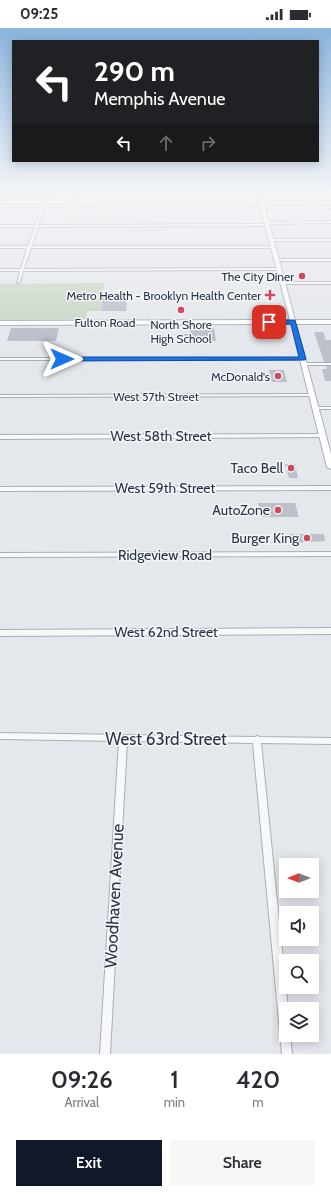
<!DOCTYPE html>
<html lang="en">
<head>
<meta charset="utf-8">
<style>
	body { margin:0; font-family:Cabin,sans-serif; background:#f7f7f7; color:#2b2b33; height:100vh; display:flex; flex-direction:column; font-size:15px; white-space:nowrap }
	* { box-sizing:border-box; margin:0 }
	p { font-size:13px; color:#7c7c81 }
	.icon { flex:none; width:22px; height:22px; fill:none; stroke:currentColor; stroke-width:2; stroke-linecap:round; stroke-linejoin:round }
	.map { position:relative; height:1026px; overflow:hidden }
	.sheet { display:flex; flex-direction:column; background:#fff; flex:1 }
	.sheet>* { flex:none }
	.banner { position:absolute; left:12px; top:12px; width:307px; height:122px; border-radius:0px; box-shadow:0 2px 10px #0003; background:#202124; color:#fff; overflow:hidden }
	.needle { width:26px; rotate:270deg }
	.buttons { position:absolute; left:279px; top:830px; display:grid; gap:8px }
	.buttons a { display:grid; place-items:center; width:40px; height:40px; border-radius:0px; background:#fff; box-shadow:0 2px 10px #0003; font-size:20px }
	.pin { position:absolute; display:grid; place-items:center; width:34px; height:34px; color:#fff; margin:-17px; border-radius:8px; box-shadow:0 2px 6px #0006 }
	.me { position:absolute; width:44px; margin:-22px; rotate:90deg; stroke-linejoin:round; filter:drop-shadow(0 0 3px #0008) }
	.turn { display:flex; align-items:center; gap:14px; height:84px; padding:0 16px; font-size:18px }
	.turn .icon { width:52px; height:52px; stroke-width:2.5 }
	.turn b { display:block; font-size:28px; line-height:34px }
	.lanes { display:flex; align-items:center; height:38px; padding:0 16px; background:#0003; justify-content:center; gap:20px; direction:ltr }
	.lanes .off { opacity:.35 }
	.eta { display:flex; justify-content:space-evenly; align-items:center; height:68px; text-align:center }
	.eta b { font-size:24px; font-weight:600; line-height:28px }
	.button { display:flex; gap:8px; margin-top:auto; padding:8px 16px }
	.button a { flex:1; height:46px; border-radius:0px; background:#111827; color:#fff; font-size:16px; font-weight:600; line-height:46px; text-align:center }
	.button a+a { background:#f7f7f7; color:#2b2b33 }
	.status { display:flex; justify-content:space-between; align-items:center; height:28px; padding:0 20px; background:#fff; direction:ltr }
	.status svg { height:11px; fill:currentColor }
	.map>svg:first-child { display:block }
	.green { fill:#c9d6c5 }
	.building { fill:#bbc0ca }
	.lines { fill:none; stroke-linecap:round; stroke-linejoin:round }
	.street-casing { stroke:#a9aeb7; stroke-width:2 }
	.secondary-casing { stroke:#a9aeb7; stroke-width:2 }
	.street { fill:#f7f8fa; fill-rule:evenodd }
	.secondary { fill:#fff; fill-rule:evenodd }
	.route { fill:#1a73e8; stroke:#114b97 }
	.poi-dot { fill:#d1495b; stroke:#f4f6f9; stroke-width:1.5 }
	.labels { text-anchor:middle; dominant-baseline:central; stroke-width:3; stroke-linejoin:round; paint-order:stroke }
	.far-poi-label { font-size:12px; fill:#2b3445; stroke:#f4f6f9; text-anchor:end }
	.far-street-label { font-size:12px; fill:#2b3445; stroke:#f4f6f9 }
	.street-label { font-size:14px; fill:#2b3445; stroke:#f4f6f9 }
	.poi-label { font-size:14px; fill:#2b3445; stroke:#f4f6f9; text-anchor:end }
	.near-street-label { font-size:17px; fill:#2b3445; stroke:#f4f6f9 }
</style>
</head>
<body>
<div class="status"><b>09:25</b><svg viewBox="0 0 49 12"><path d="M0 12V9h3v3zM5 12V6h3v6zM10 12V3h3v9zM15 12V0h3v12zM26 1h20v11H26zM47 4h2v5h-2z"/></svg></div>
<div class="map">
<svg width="331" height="1026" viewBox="0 0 331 1026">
	<rect width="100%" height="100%" fill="#e4e7ec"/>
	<path class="green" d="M0 165H71C51 179 23 174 0 174Z
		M104 255 101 283H87L86 291 0 292V256Z"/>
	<path class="building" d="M103 267H127L126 283H101Z
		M11 300H59L56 313H7Z
		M190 300H214L216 313H178V306H190Z
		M314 304H323L326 312H331V334H324Z
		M326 338H331V353H325L322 341H327Z
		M269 342H284L287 354H272Z
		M285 436H295L298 450H289Z
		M258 475H295L299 489H261Z
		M290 506H324L325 513 292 515Z"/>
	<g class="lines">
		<g class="street-casing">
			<path id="street" d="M308 165H311L315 178H331V180H262L260 179 262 178H312Z
				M42 177 45 178 38 197 268 196 270 197 268 198 38 199 32 218H273L275 219 273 220H31L24 241 279 240 281 241 279 242 23 243 20 254 17 255 20 243H0V241H21L27 220H0V218H28L35 199H0V197H35Z
				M331 193V195L268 196 266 195 268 194Z
				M271 211H331V213H271Z
				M276 231H331V233H275L274 232Z
				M281 254H331V256H281Z
				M0 330H302L304 331 302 332H0Z
				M302 335H331V337H302Z
				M312 366H314V368L0 369V367Z
				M313 379H331V381H315L313 380Z
				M323 406 326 408 325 409 0 411V407Z
				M331 458V462L0 463V459Z
				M331 524V528L0 529V525Z
				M331 600V606L0 608V602Z
				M0 705 255 709 257 708 260 709 331 710V716L261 715 288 981H286V1007H290L292 1026H282L253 715 127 713 110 1026H100L119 713 0 711Z"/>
		</g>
		<g class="secondary-casing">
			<path id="secondary" d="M72 165H76L74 177 260 176 257 165H261L295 292H331V296H296L331 426V441L327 439 291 296 0 297V293L290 292 260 178 0 179V177H70Z"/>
		</g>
		<use href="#street" class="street"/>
		<use href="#secondary" class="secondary"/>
	</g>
	<linearGradient id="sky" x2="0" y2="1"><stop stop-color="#8bb4dd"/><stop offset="0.53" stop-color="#f3f4f6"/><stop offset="1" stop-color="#f3f4f6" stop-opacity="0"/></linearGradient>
	<rect width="331" height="309" fill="url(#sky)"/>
	<path class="route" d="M267 292H295L306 331 305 332 62 333 58 331 62 329H299L291 296H269L266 294Z"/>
	<g class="poi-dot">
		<circle cx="302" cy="248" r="4"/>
		<path d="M268 261h4v4h4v4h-4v4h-4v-4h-4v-4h4z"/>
		<circle cx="181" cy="282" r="4"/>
		<circle cx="278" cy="348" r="4"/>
		<circle cx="291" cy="440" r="4"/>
		<circle cx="278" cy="482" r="4"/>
		<circle cx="307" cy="510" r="4"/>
	</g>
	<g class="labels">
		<g class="far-poi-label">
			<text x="294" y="248">The City Diner</text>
			<text x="261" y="267">Metro Health - Brooklyn Health Center</text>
			<text x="181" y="296" text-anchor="middle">North Shore<tspan x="181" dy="14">High School</tspan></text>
			<text x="270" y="348">McDonald's</text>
		</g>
		<g class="far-street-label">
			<text x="105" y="294">Fulton Road</text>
			<text x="156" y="368">West 57th Street</text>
		</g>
		<g class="street-label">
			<text x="161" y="408">West 58th Street</text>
			<text x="165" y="460">West 59th Street</text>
			<text x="165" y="527">Ridgeview Road</text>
			<text x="166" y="604">West 62nd Street</text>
		</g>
		<g class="poi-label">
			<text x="283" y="440">Taco Bell</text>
			<text x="270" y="482">AutoZone</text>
			<text x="299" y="510">Burger King</text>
		</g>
		<g class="near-street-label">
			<text x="166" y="711">West 63rd Street</text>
			<text transform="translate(114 868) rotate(-87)">Woodhaven Avenue</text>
		</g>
	</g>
</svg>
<div class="buttons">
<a><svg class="needle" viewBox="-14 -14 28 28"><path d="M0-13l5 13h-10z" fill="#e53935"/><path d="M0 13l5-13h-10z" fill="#7c7c81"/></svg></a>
<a><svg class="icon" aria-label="sound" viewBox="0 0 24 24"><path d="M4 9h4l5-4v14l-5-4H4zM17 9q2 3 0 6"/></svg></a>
<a><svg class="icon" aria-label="search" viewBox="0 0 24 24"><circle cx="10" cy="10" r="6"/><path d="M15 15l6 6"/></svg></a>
<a><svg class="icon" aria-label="layers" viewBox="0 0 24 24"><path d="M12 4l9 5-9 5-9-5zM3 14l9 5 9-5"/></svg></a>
</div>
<div class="pin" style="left:269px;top:294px;background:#d93025"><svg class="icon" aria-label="arrive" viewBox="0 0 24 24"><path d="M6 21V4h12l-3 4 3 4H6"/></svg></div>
<svg class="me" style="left:62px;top:331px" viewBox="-20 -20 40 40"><path d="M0-17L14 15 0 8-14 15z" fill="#1a73e8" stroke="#fff" stroke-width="4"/></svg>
<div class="banner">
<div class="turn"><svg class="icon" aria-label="left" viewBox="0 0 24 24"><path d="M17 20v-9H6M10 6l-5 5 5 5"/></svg><div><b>290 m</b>Memphis Avenue</div></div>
<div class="lanes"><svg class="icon" aria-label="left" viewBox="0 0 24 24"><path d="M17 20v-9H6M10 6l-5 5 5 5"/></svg><svg class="icon off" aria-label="ahead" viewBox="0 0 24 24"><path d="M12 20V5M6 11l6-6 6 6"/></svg><svg class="icon off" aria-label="right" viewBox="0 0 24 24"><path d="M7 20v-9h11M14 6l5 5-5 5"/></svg></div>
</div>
</div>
<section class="sheet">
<div class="eta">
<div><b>09:26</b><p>Arrival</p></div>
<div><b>1</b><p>min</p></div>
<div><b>420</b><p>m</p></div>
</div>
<div class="button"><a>Exit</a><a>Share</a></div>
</section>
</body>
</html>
